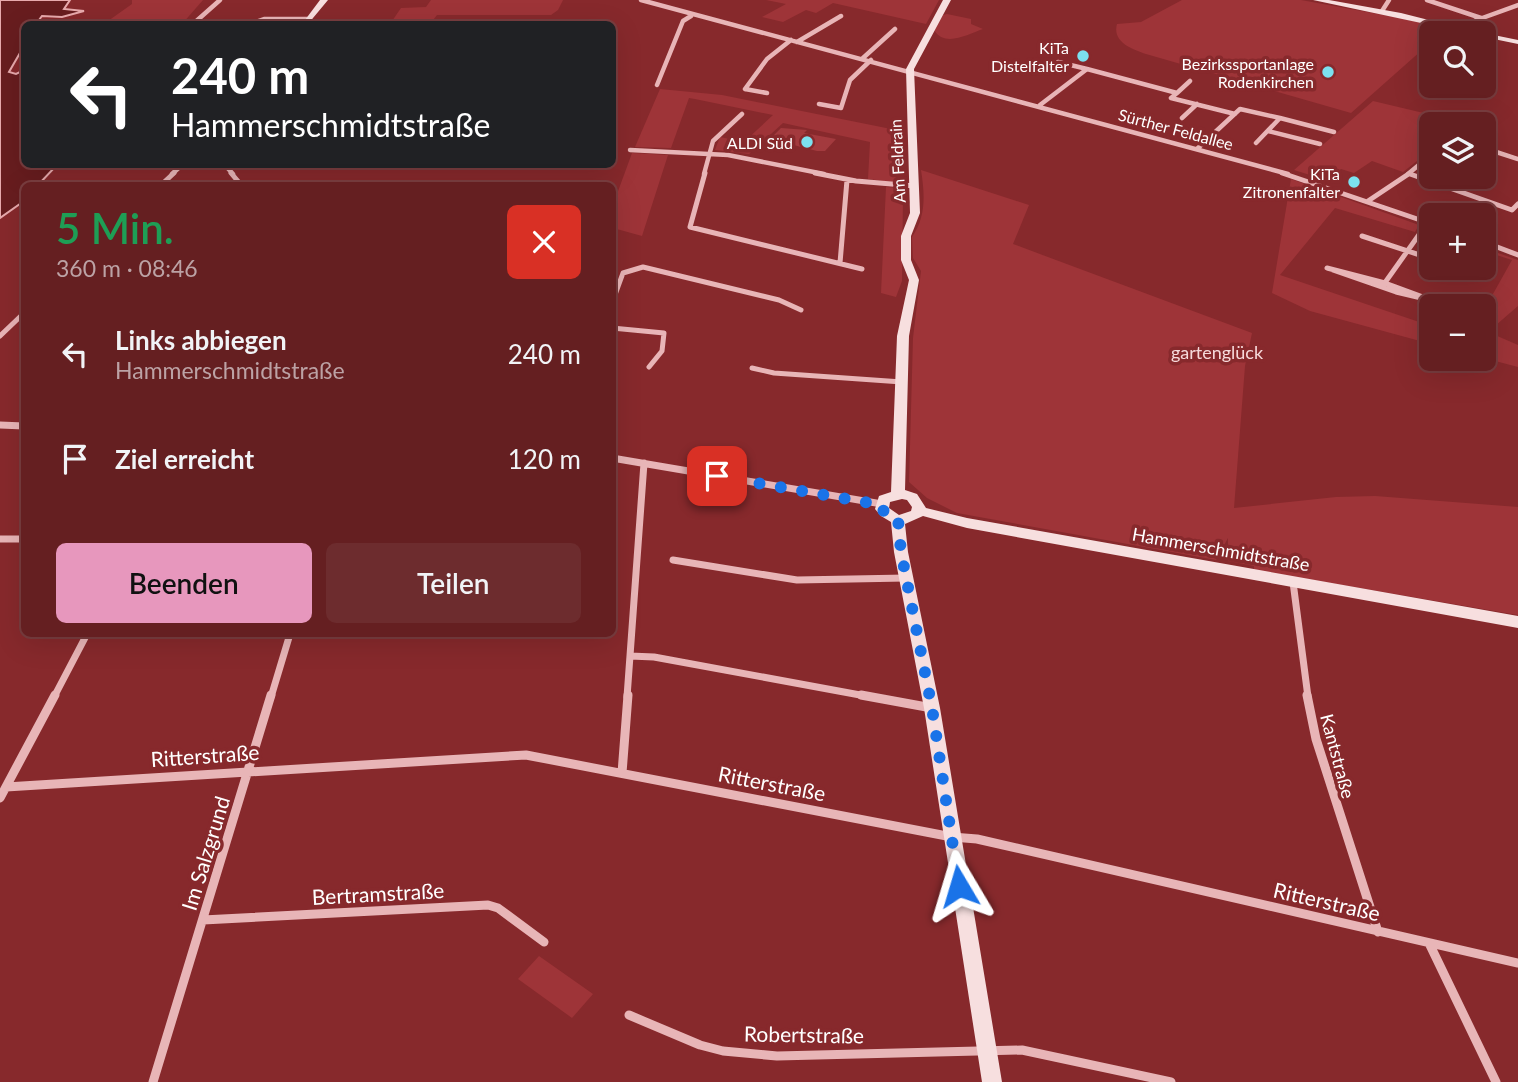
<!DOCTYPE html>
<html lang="de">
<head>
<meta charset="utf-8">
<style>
	body { margin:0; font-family:Lato,sans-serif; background:#6d2c2e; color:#f1f3f6; height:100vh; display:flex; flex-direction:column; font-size:26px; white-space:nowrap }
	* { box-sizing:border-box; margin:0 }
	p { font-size:23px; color:#bca2a5 }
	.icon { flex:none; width:38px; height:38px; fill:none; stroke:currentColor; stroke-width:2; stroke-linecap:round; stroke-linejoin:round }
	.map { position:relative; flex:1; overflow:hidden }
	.panel { position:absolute; left:21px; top:182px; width:595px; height:455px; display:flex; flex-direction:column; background:#651f21; border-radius:10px; box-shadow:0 7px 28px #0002,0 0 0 2px #793d3f }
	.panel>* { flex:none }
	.top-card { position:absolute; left:21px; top:21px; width:595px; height:147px; border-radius:10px; box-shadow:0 7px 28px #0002,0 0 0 2px #793d3f; background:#202124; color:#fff; overflow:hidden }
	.fabs { position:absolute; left:1419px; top:21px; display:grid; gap:14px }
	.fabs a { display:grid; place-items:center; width:77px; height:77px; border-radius:10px; background:#651f21; box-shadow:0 7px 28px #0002,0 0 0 2px #793d3f; font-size:35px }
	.pin { position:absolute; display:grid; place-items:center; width:60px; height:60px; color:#fff; margin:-30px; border-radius:14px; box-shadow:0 4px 10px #0006 }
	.me { position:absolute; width:77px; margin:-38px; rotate:353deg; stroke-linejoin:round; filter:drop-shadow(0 0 5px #0008) }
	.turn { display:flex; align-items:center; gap:24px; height:147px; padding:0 35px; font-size:32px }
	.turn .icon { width:91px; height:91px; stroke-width:2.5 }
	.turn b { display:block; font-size:49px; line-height:60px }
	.round { display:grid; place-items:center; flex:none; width:74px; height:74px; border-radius:10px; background:#6d2c2e }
	.head { display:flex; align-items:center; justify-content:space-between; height:119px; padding:0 35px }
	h1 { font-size:42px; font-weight:600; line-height:52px; color:#1e9e55 }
	.action { display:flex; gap:14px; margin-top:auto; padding:14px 35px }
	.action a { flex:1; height:80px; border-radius:10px; background:#e797bd; color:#111; font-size:28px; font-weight:600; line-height:80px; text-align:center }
	.action a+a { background:#6d2c2e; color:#f1f3f6 }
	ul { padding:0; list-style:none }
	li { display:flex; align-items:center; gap:21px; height:105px; padding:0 35px }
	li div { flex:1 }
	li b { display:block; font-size:26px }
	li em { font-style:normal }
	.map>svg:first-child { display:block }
	.green { fill:#9e3438 }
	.water { fill:#681d1f; stroke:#e8aaad; stroke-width:2 }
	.building { fill:#a33a3e }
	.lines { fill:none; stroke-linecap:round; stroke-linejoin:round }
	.street-far3 { stroke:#e8b5b7; stroke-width:4.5 }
	.street-far2 { stroke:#e8b5b7; stroke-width:5 }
	.street-far1 { stroke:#e8b5b7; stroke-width:7 }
	.street { stroke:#e8b5b7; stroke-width:9 }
	.secondary { fill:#f7dfdf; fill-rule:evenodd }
	.route { stroke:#1a73e8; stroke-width:12; stroke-dasharray:0 21.6 }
	.poi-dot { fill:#7ce1ef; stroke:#87292c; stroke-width:2.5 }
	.labels { text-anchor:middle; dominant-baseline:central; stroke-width:7; stroke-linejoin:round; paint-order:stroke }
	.far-poi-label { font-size:16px; fill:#fff; stroke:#87292c; text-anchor:end }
	.far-street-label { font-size:16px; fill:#fff; stroke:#87292c }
	.park-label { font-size:18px; fill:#f6d9da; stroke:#87292c }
	.street-label { font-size:18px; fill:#fff; stroke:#87292c }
	.near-street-label { font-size:21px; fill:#fff; stroke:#87292c }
</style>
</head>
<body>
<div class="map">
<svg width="1518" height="1082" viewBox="0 0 1518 1082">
	<rect width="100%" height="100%" fill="#87292c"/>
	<path class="green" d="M132 0H203L182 24 108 21 132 4Z
		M431 0H563L558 10 551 15H437L430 24H390L401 8 426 7Z
		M766 0H939L926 24 833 3 816 13 806 10 783 22 762 17 786 4Z
		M1182 0H1301L1400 18 1430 25 1435 30 1423 40 1431 42 1351 113 1146 54C1132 49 1112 42 1117 24L1141 22Z
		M947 14 971 19V24L983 29C968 34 945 48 934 30L943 15Z
		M660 89 722 95 901 131 904 180 900 183 868 179 870 142 783 123 749 154 715 150 720 137 744 142 773 115 695 99 689 98 671 148 635 147Z
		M1373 101 1470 124 1431 122 1426 125 1431 128V150L1403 172 1372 161 1354 173 1341 169 1326 180 1294 170Z
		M632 153 668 155 642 236 613 228V205Z
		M921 170 1029 205 1013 244 1252 333 1245 366 1234 508 1336 497 1375 496 1518 507V615L1254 570V566L1228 561V538L1216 560 957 513 927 498 909 482 913 338 921 271 913 258 912 237C926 217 925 195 921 170Z
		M1291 179 1419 225 1415 232 1335 208 1280 275 1431 326V344L1310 311 1272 293Z
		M470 180 601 183 467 185Z
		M886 187 897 188 903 194 902 281 896 297 881 293Z
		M1484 248 1518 260V306L1488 332 1518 345V367L1484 358V310L1512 260 1484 251Z
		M539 956 593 994 572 1018 518 979Z"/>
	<path class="water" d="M0 0H70L64 9 84 11 62 17 42 16 36 24H24V46L9 72 16 74 24 70V164L57 165 38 185 24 186V201L0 218Z"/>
	<path class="building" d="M781 128 807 130 804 133 836 139 825 151H817L770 139Z"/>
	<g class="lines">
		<path class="street-far3" d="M641 0 1288 174
			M1427 0 1481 18
			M1382 11 1389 0
			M193 24 220 0
			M250 24 264 19H310
			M1463 25 1518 5
			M797 42 841 16
			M863 58 895 29
			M1087 69 1177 93 1171 98 1235 114
			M657 85 683 21 691 16
			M745 89 767 59 791 40
			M745 89 767 93
			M1177 93 1190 81
			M819 104 841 108 850 80 871 60
			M1040 105 1087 69 1058 62
			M1182 118 1197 104
			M1280 118 1334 132
			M1268 131 1320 144
			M1198 148 1240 109 1280 118 1256 143
			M1484 148 1518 159
			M630 150 728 155 824 174
			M224 164 233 174
			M172 174 183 164
			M704 174 713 141 742 114
			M1408 174 1432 154"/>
		<path class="street-far2" d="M231 173 242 186
			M705 173 690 227 862 269
			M815 173 856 181 915 186
			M1282 173 1432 224
			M1410 174 1512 210 1518 204
			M1468 177 1478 180
			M160 186 174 173
			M1368 201 1410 173
			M1362 236 1432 259
			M1484 242 1518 255
			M840 263 847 180
			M1327 268 1385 283 1434 301 1396 292Z
			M1384 284 1428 222
			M612 303 623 273 643 267 779 300 801 310
			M612 328 664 333 662 351 649 367
			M0 336 24 313
			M752 368 774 373 902 382"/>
		<path class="street-far1" d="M0 425 24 426
			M612 458 882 504
			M0 539H24
			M673 560 797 580 906 578
			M1293 582 1308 697
			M630 656 654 657 871 697
			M54 697 87 634
			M271 697 290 634
			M627 697 644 463"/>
		<path class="street" d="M861 695 932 708
			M1307 695 1316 739 1378 932
			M622 773 628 695
			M6 787 526 755 952 837 977 839 1518 963
			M0 798 55 695
			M203 920 488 905 498 908 544 942
			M1429 943 1496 1082
			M629 1015 700 1045 723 1051 777 1056 1022 1050 1171 1082
			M153 1082 271 695"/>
		<path class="secondary" d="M320 0H328L308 24H302Z
			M943 0H951L914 69 920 213 911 236V260L919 280 909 336 905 490 917 494 926 508 967 518 1518 616V628L967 528 923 516 905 524 908 552 940 708 1002 1082H982L924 708 894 552 891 522 881 516 875 509 879 496 891 492 897 336 909 280 901 260V236L910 213 906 69ZM902 499 907 500 912 507 911 511 899 515 889 508 890 502Z
			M1313 0H1329L1401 13 1480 33H1468Z
			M1482 33H1484L1518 40V44L1484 37V33Z"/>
	</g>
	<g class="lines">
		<path class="route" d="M717 476 881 505 884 512 898 519 901 552 932 708 959 886"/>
	</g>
	<g class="poi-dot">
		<circle cx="1083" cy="56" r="7"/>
		<circle cx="1328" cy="72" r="7"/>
		<circle cx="807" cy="142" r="7"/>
		<circle cx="1354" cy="182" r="7"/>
	</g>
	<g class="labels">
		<g class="far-poi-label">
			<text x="1069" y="47">KiTa<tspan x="1069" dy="18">Distelfalter</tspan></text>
			<text x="1314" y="63">Bezirkssportanlage<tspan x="1314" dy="18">Rodenkirchen</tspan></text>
			<text x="793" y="142">ALDI Süd</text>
			<text x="1340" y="173">KiTa<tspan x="1340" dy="18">Zitronenfalter</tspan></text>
		</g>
		<g class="far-street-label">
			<text transform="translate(1176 129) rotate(15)">Sürther Feldallee</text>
			<text transform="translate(897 161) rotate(-93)">Am Feldrain</text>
		</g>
		<g class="park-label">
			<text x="1217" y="352">gartenglück</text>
		</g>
		<g class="street-label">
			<text transform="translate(1221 549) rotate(10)">Hammerschmidtstraße</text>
			<text transform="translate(1338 756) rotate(75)">Kantstraße</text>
		</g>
		<g class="near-street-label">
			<text transform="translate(205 755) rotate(-4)">Ritterstraße</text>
			<text transform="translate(772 783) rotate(11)">Ritterstraße</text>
			<text transform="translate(205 853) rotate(-73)">Im Salzgrund</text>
			<text transform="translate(378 893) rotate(-3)">Bertramstraße</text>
			<text transform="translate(1327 901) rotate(13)">Ritterstraße</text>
			<text transform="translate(804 1034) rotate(1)">Robertstraße</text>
		</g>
	</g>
</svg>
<div class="fabs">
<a><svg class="icon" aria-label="search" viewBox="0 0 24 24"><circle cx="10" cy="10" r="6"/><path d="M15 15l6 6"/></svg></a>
<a><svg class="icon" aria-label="layers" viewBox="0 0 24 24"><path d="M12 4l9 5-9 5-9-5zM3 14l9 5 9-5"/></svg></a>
<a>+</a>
<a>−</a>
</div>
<div class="pin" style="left:717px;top:476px;background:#d93025"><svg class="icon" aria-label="arrive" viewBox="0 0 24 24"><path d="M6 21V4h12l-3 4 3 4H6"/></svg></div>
<svg class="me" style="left:959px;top:886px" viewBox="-20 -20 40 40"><path d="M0-17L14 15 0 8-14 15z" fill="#1a73e8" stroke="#fff" stroke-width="4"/></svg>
<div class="top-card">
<div class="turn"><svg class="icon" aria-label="left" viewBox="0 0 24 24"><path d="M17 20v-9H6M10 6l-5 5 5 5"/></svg><div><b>240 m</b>Hammerschmidtstraße</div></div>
</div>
<section class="panel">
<div class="head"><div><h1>5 Min.</h1><p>360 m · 08:46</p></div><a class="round" style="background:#d93025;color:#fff"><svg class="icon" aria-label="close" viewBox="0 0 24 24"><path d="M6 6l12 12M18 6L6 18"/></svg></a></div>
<ul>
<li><svg class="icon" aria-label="left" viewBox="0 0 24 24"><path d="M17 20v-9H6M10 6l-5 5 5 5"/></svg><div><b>Links abbiegen</b><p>Hammerschmidtstraße</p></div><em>240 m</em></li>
<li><svg class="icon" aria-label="arrive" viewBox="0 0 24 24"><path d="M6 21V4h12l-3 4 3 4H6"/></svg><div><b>Ziel erreicht</b></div><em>120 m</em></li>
</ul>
<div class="action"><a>Beenden</a><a>Teilen</a></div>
</section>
</div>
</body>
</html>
